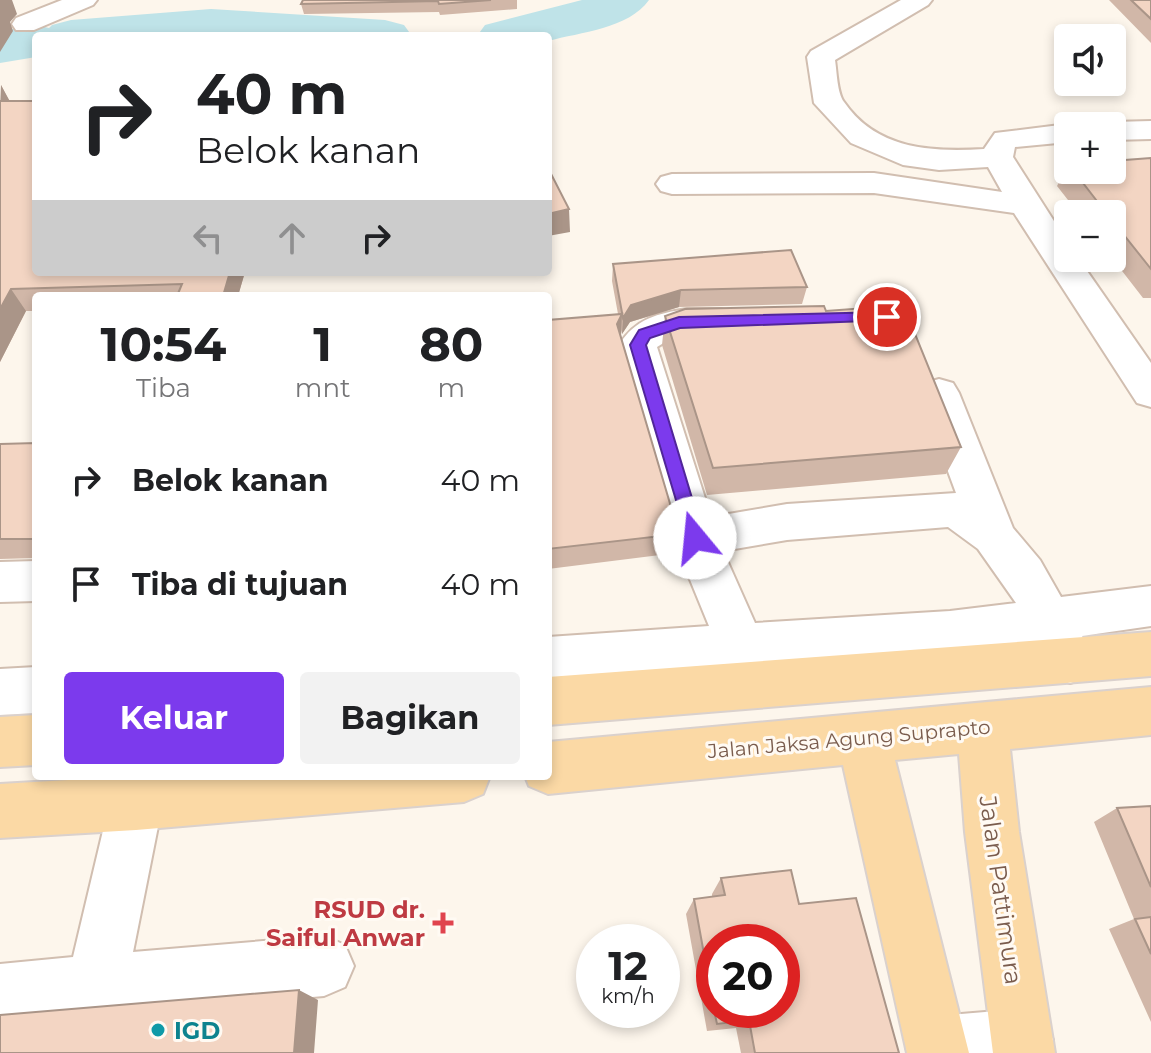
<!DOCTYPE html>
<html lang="id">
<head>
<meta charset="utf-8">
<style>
	body { margin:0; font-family:Montserrat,sans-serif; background:#f2f2f2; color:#202124; height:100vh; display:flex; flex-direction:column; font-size:30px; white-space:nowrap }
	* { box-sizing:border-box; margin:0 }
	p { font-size:26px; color:#757577 }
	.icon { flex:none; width:44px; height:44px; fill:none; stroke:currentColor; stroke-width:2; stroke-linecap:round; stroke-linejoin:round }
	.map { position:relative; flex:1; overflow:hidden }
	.details { position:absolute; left:32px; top:292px; width:520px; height:488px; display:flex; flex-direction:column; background:#fff; border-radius:8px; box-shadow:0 4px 12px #0003 }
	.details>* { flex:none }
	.top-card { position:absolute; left:32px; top:32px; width:520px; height:244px; border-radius:8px; box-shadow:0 4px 12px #0003; background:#fff; color:#202124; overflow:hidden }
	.tools { position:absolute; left:1054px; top:24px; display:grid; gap:16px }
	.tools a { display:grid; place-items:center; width:72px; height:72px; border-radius:8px; background:#fff; box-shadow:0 4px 12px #0003; font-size:40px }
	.speed { position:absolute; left:576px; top:924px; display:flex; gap:16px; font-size:40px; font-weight:700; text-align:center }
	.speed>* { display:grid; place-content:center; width:104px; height:104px; border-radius:50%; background:#fff; box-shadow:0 4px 12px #0003; line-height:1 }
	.speed small { font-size:20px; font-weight:400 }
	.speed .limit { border:12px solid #d22; background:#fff; color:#111 }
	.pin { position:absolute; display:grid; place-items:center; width:68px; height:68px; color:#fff; margin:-34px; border:4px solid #fff; border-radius:50%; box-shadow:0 2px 8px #0007 }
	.me { position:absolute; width:88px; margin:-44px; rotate:343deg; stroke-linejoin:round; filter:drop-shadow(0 0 6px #0008) }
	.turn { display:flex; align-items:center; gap:28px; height:168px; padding:0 32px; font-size:36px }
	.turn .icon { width:104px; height:104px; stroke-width:2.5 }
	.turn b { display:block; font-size:56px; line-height:68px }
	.lanes { display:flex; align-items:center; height:76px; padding:0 32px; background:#0003; justify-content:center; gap:40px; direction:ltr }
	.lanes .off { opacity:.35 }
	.eta { display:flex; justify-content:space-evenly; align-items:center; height:136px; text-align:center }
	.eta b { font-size:48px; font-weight:700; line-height:56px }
	.button { display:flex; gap:16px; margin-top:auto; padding:16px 32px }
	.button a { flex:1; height:92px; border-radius:8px; background:#7c3aed; color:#fff; font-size:32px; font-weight:700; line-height:92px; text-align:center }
	.button a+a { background:#f2f2f2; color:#202124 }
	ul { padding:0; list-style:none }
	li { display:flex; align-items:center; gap:24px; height:104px; padding:0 32px }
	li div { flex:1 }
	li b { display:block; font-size:30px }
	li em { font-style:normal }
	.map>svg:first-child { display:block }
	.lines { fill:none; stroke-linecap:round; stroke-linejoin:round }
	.river { fill:#bfe3e8; fill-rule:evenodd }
	.minor-casing { stroke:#d1beb0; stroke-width:4 }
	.major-casing { stroke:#dad1cd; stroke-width:4 }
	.minor { fill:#fff; fill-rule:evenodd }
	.major { fill:#fbd9a5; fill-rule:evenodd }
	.wall { fill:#d1b7a8 }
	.shaded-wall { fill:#aa9588 }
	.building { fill:#f3d5c3; stroke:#aa9588; stroke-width:2 }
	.route { fill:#7c3aed; stroke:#51269a; stroke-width:2 }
	.health-dot { fill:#e0444e; stroke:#fffaf3; stroke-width:3 }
	.culture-dot { fill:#0f9aa8; stroke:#fffaf3; stroke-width:3 }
	.labels { text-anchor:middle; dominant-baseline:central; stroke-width:6; stroke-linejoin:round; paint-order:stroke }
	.street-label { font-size:20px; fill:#7a5c4d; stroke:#fffaf3 }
	.near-street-label { font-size:24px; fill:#7a5c4d; stroke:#fffaf3 }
	.near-health-label { font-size:24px; font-weight:bold; fill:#be3a42; stroke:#fffaf3; text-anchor:end }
	.near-culture-label { font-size:24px; font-weight:bold; fill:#0d838f; stroke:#fffaf3; text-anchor:start }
</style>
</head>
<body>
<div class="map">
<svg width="1151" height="1053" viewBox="0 0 1151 1053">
	<rect width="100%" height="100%" fill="#fdf6ec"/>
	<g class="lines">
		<path class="river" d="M582 0H649C628 29 581 32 548 41V36H477L485 25Z
			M211 9 385 20 404 25 412 36H36V57L0 63V31L36 25 49 28 52 25 71 20Z"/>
		<g class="minor-casing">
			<path id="minor" d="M62 0H97L93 5 34 30H16L12 24 16 18Z
				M901 0H932L928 5 835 60C837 72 837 93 844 102 877 150 932 152 984 149L995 133 1068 124 1076 126H1068V142L1015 147 1013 157 1068 243V258H1078L1151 363V407L1137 403 1014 213 874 193 672 194 661 191 656 184 661 177 672 174 874 173 1002 192 988 167 939 170 903 165 851 143 814 103 807 57 811 51Z
				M1151 121V139L1112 140V126H1101L1112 122Z
				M687 309H721L734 312 739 321 734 330 675 336 657 347 711 517 787 504 956 493 919 393 925 383 939 379 953 383 959 393 1013 528 1040 560 1061 597 1151 586V626L1082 636 1094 661 1087 677 1070 683 1053 677 1035 642 950 653 770 666 775 684 768 700 750 707 732 700 722 669 548 681V637L709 626 673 538 619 345C635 319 658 313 687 309ZM948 527 978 549 1016 603 950 611 755 623 723 551 787 540Z
				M36 561V601L0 602V562Z
				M36 667V713L0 715V669Z
				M116 776H168L133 952 324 936 345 945 354 966 345 987 324 996 0 1024V964L73 957Z
				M1022 1009 1044 1018 1053 1040 1048 1053H908L906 1047 915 1025 937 1016Z"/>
		</g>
		<g class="major-casing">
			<path id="major" d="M1151 632V676L548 725V677Z
				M1151 687V735L1010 749 1019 832 1055 1053H993L965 832 959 754 895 760 969 1053H907L843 765 548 794 529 786 525 776H548V742Z
				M36 715V765L0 767V717Z
				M137 776H490L483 794 464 802 136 830 0 838V784Z"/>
		</g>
		<use href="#minor" class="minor"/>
		<use href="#major" class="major"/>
	</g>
	<path class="wall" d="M303 0H517V9L440 15 439 12 304 14 301 4Z
		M1109 0H1151V43Z
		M1 85 9 101 36 272H245L238 296H36V311H26L0 362Z
		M1151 158V298H1143L1112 258V214H1079L1057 186 1068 165V170H1112Z
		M613 264 807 287 802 304 679 307 630 322 622 334 621 330V336L679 534 676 553 548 569V320L618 314 612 281Z
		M826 311 961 447 946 474 707 495 662 345 665 316Z
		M36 443V558L0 559V444Z
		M1151 806V1022L1109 929 1134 919 1094 822 1117 808Z
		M721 878 799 904 899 1053H741L736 1028 707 1031 686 914 694 899 712 897V894Z"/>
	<path class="shaded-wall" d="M0 0H12L17 14 10 22 13 31 0 52Z
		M1 85 13 107 0 110Z
		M569 209 570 232 548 236V214Z
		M230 272H245L238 296H223Z
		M11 289 26 311 0 362V309Z
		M681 290 679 307 630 322 622 334 623 318 631 305Z
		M622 314 621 336 617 324Z
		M299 990 318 1000 314 1053H294Z"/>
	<path class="building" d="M303 0H491L439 4 438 1 301 4Z
		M1131 0H1151V19Z
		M0 101H36V272H230L223 296H177L182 284 11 289 0 309Z
		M1151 158V269L1112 220V214H1107L1073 170H1112V161Z
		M548 168 569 209 548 214Z
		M791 250 807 287 681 290 631 305 623 318 613 264Z
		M824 306 826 311 893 306 911 324 961 447 713 468 665 316 685 309Z
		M622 314 617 324 679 534 548 549V320Z
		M36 443V539H0V444Z
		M1151 806V887L1117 808Z
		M791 870 799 904 856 898 899 1053H755L749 1020 717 1024 714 1010H782V942H714V1009L694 899 725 895 721 878Z
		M1151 917V954L1135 919Z
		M299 990 294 1053H0V1015Z"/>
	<path class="route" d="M887 312 894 317 892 320 680 328 650 338 646 345 704 538 701 544H689L630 345 639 330 679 317Z"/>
	<path class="health-dot" d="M439 911h8v8h8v8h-8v8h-8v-8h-8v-8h8z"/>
	<circle class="culture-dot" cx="158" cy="1030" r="8"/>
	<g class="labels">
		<g class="street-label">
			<text transform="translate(849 739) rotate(-5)">Jalan Jaksa Agung Suprapto</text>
		</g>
		<g class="near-street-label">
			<text transform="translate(1001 890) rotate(82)">Jalan Pattimura</text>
		</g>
		<g class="near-health-label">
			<text x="425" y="909">RSUD dr.<tspan x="425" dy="28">Saiful Anwar</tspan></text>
		</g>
		<g class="near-culture-label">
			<text x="174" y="1030">IGD</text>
		</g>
	</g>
</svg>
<div class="tools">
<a><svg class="icon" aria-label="sound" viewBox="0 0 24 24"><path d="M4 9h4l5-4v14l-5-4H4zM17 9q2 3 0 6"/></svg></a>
<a>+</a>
<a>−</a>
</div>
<div class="speed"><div>12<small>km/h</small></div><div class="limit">20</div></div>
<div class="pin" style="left:887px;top:317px;background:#d93025"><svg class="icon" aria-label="arrive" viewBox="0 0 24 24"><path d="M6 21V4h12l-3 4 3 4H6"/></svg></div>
<svg class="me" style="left:695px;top:538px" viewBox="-20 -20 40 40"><circle r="19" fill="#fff"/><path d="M0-13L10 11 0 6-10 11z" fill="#7c3aed"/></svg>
<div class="top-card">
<div class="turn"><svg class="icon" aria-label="right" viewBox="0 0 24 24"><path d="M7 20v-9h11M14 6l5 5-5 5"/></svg><div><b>40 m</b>Belok kanan</div></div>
<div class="lanes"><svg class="icon off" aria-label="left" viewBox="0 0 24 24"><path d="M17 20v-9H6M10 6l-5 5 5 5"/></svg><svg class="icon off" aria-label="ahead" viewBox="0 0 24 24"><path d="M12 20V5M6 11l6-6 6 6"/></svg><svg class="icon" aria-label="right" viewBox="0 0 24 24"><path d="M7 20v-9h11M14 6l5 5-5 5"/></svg></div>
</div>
<section class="details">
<div class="eta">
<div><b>10:54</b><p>Tiba</p></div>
<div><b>1</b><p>mnt</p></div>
<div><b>80</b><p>m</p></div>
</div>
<ul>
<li><svg class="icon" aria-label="right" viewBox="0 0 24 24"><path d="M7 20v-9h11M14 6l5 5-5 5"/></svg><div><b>Belok kanan</b></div><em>40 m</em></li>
<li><svg class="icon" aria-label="arrive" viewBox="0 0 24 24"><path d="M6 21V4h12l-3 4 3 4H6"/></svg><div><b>Tiba di tujuan</b></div><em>40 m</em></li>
</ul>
<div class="button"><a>Keluar</a><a>Bagikan</a></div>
</section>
</div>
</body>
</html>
